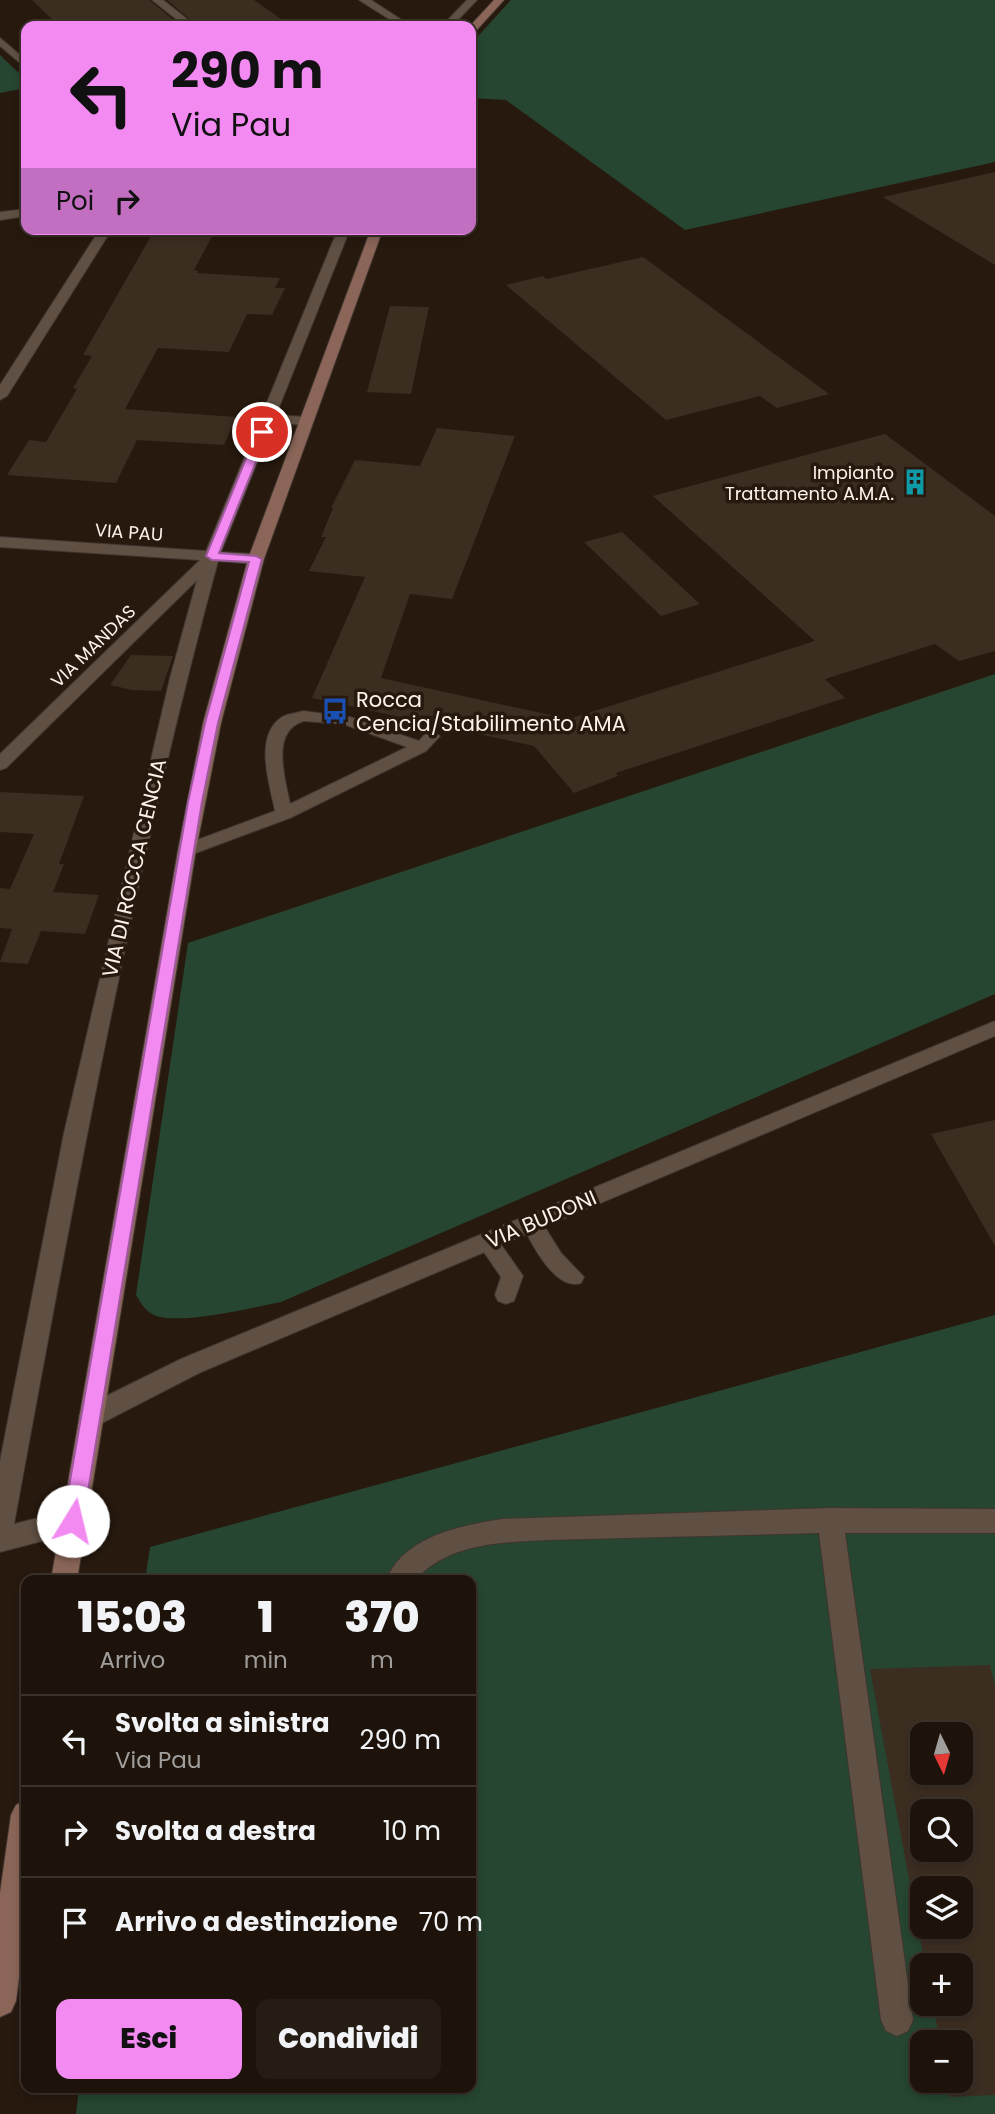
<!DOCTYPE html>
<html lang="it">
<head>
<meta charset="utf-8">
<style>
	body { margin:0; font-family:Poppins,sans-serif; background:#251c13; color:#f1f3f6; height:100vh; display:flex; flex-direction:column; font-size:26px; white-space:nowrap }
	* { box-sizing:border-box; margin:0 }
	p { font-size:23px; color:#a09e9c }
	.icon { flex:none; width:38px; height:38px; fill:none; stroke:currentColor; stroke-width:2; stroke-linecap:round; stroke-linejoin:round }
	.map { position:relative; flex:1; overflow:hidden }
	.sheet { position:absolute; left:21px; top:1575px; width:455px; height:518px; display:flex; flex-direction:column; background:#1d130a; border-radius:14px; box-shadow:0 4px 10px #0003,0 0 0 2px #3b322b }
	.sheet>* { flex:none }
	.banner { position:absolute; left:21px; top:21px; width:455px; height:214px; border-radius:14px; box-shadow:0 4px 10px #0003,0 0 0 2px #3b322b; background:#f38af2; color:#111; overflow:hidden }
	.needle { width:46px; rotate:175deg }
	.buttons { position:absolute; left:910px; top:1722px; display:grid; gap:14px }
	.buttons a { display:grid; place-items:center; width:63px; height:63px; border-radius:14px; background:#1d130a; box-shadow:0 4px 10px #0003,0 0 0 2px #3b322b; font-size:35px }
	.pin { position:absolute; display:grid; place-items:center; width:60px; height:60px; color:#fff; margin:-30px; border:4px solid #fff; border-radius:50%; box-shadow:0 2px 7px #0007 }
	.me { position:absolute; width:77px; margin:-38px; rotate:9deg; stroke-linejoin:round; filter:drop-shadow(0 0 5px #0008) }
	.turn { display:flex; align-items:center; gap:24px; height:147px; padding:0 35px; font-size:32px }
	.turn .icon { width:91px; height:91px; stroke-width:2.5 }
	.turn b { display:block; font-size:49px; line-height:60px }
	.then { display:flex; align-items:center; height:66px; padding:0 35px; background:#0003; gap:14px; font-size:26px }
	.eta { display:flex; justify-content:space-evenly; align-items:center; height:119px; text-align:center }
	.eta b { font-size:42px; font-weight:800; line-height:49px }
	.button { display:flex; gap:14px; margin-top:auto; padding:14px 35px }
	.button a { flex:1; height:80px; border-radius:14px; background:#f38af2; color:#111; font-size:28px; font-weight:800; line-height:80px; text-align:center }
	.button a+a { background:#251c13; color:#f1f3f6 }
	ul { padding:0; list-style:none }
	li { display:flex; align-items:center; gap:21px; height:91px; padding:0 35px; border-top:2px solid #3b322b }
	li div { flex:1 }
	li b { display:block; font-size:26px }
	li em { font-style:normal }
	.map>svg:first-child { display:block }
	.green { fill:#264631; fill-rule:evenodd }
	.building { fill:#3c2d21; fill-rule:evenodd }
	.lines { fill:none; stroke-linecap:round; stroke-linejoin:round }
	.lane-casing { stroke:#3f352f; stroke-width:2 }
	.street-casing { stroke:#3f352f; stroke-width:2 }
	.secondary-casing { stroke:#3f352f; stroke-width:2 }
	.lane { fill:#605043; fill-rule:evenodd }
	.street { fill:#605043; fill-rule:evenodd }
	.secondary { fill:#8a6558; fill-rule:evenodd }
	.route { fill:#f38af2; stroke:#9e5a9d; stroke-width:2 }
	.labels { text-anchor:middle; dominant-baseline:central; stroke-width:7; stroke-linejoin:round; paint-order:stroke }
	.far-poi-label { font-size:18px; fill:#fdf3eb; stroke:#27190e; text-anchor:end }
	.far-street-label { font-size:18px; fill:#fdf3eb; stroke:#27190e }
	.poi-label { font-size:21px; fill:#fdf3eb; stroke:#27190e; text-anchor:start }
	.street-label { font-size:21px; fill:#fdf3eb; stroke:#27190e }
</style>
</head>
<body>
<div class="map">
<svg width="995" height="2114" viewBox="0 0 995 2114">
	<rect width="100%" height="100%" fill="#27190e"/>
	<path class="green" d="M511 0H995V162L685 230 506 100 471 98V44Z
		M0 55 26 80V88L0 93Z
		M995 674V994L281 1302C255 1307 176 1326 154 1315 145 1311 141 1303 136 1295L188 943Z
		M995 1315V2114H76L79 2088H471V1580H145L150 1547ZM922 1734H961V1773H922ZM922 1811H961V1850H922ZM922 1888H961V1927H922ZM922 1965H961V2004H922ZM922 2042H961V2081H922Z"/>
	<path class="building" d="M32 0H149L181 26H59Z
		M167 0H254L291 26H198Z
		M995 172V265L883 197Z
		M155 229H216L194 270 198 271 197 273 280 278 275 288H285L272 315 247 314 229 352 158 348 125 409 236 417 224 445 137 440 116 483 7 475 29 440 46 442 77 389 73 388 92 356 83 355Z
		M643 257 829 394 777 408 760 396 666 420 506 285 543 276 546 279Z
		M390 306 429 307 411 394 367 392Z
		M437 428 515 436 452 599 410 594 381 678 569 719 815 641 653 496 885 434 995 516V651L959 661 935 644 825 679 845 698 616 773 618 776 574 793 534 746 312 698 365 577 309 571 326 537H321L333 508H331L355 460 420 466Z
		M622 532 700 604 661 616 584 542Z
		M131 655 173 656 161 691 132 690 110 685Z
		M0 792 84 796 59 864H64L53 892 99 895 85 934 41 931 28 964 0 962 12 929 0 928V888L10 889 34 834 0 832Z
		M995 1120V1246L931 1134Z
		M990 1665 995 1686V2095L950 2097 947 2081H961V2042H940L933 2004H961V1965H925L870 1669ZM922 1734H961V1773H922ZM922 1811H961V1850H922ZM922 1888H961V1927H922Z"/>
	<g class="lines">
		<g class="lane-casing">
			<path id="lane" d="M303 711 350 717 419 741 426 733 432 731 440 736 426 751 290 818 193 854H181L178 850 181 846 275 811C270 785 253 736 282 717 287 714 297 713 303 711ZM304 721 343 724 407 747 290 804C285 777 270 731 304 721Z
				M531 1214 538 1216 561 1253 584 1277 581 1283C555 1292 530 1241 521 1222L524 1216Z
				M488 1234 495 1236 523 1276 514 1301 506 1304 498 1301 495 1295 501 1277 477 1242 481 1236Z"/>
		</g>
		<g class="street-casing">
			<path id="street" d="M152 0H163L196 26H185Z
				M359 0H371L411 26H400Z
				M467 0H477L452 26H442Z
				M0 38 26 60V68L0 46Z
				M26 209V216L0 220V212Z
				M100 229H112L7 396 0 400V385Z
				M338 229H350L276 415 305 417 312 421 305 425 273 423 221 552 256 554 264 559 256 564 218 561C132 878 73 1202 14 1524L73 1509 82 1513 86 1521 82 1529 73 1533 0 1552V1461L64 1133 170 678 197 580 6 768 0 770V754L200 560 0 547V537L206 551Z
				M995 1021V1036L199 1373 100 1424 91 1427 82 1424 79 1416 82 1408 181 1359Z
				M830 1508 995 1509V1533H845L913 2020 908 2031 897 2036 886 2031 881 2020 819 1533 546 1540C500 1542 448 1544 415 1580H386C405 1536 459 1526 502 1519Z"/>
		</g>
		<g class="secondary-casing">
			<path id="secondary" d="M494 0H504L474 33 471 34 470 26Z
				M371 229H383L264 559 221 723 196 850 77 1580H51L178 850 203 723 248 559Z
				M26 1800V1922L16 2001 11 2012 0 2017V1893L11 1815 16 1805Z"/>
		</g>
		<use href="#lane" class="lane"/>
		<use href="#street" class="street"/>
		<use href="#secondary" class="secondary"/>
	</g>
	<path class="route" d="M262 429 268 432 219 553 256 556 262 559 218 723 202 802 83 1521 80 1528 73 1530 66 1528 63 1521 188 802 205 723 249 562 212 560 206 556 257 432Z"/>
	<defs>
		<g id="building-bare" transform="scale(2.1)"><path d="M-4-6H4V6H1V3H-1V6H-4ZM-2.5-4.3h1.7v1.8h-1.7ZM.8-4.3h1.7v1.8H.8ZM-2.5-1h1.7V.8h-1.7ZM.8-1h1.7V.8H.8Z" fill="#0f9aa8" stroke="#27190e" stroke-width="2.5" paint-order="stroke"/></g>
		<g id="bus-bare" transform="scale(2.1)"><path d="M-5-6H5V4H4V6H2V4H-2V6H-4V4H-5ZM-3.5-4V0h7V-4ZM-3.5 1.2v1.5H-2V1.2ZM2 1.2v1.5H3.5V1.2Z" fill="#1a4fb4" stroke="#27190e" stroke-width="2.5" paint-order="stroke"/></g>
	</defs>
	<g fill-rule="evenodd">
		<use href="#building-bare" x="915" y="482"/>
		<use href="#bus-bare" x="335" y="711"/>
	</g>
	<g class="labels">
		<g class="far-poi-label">
			<text x="894" y="472">Impianto<tspan x="894" dy="21">Trattamento A.M.A.</tspan></text>
		</g>
		<g class="far-street-label">
			<text transform="translate(129 532) rotate(4)">VIA PAU</text>
			<text transform="translate(93 646) rotate(-44)">VIA MANDAS</text>
		</g>
		<g class="poi-label">
			<text x="356" y="699">Rocca<tspan x="356" dy="24">Cencia/Stabilimento AMA</tspan></text>
		</g>
		<g class="street-label">
			<text transform="translate(134 868) rotate(-77)">VIA DI ROCCA CENCIA</text>
			<text transform="translate(541 1219) rotate(-23)">VIA BUDONI</text>
		</g>
	</g>
</svg>
<div class="buttons">
<a><svg class="needle" viewBox="-14 -14 28 28"><path d="M0-13l5 13h-10z" fill="#e53935"/><path d="M0 13l5-13h-10z" fill="#a09e9c"/></svg></a>
<a><svg class="icon" aria-label="search" viewBox="0 0 24 24"><circle cx="10" cy="10" r="6"/><path d="M15 15l6 6"/></svg></a>
<a><svg class="icon" aria-label="layers" viewBox="0 0 24 24"><path d="M12 4l9 5-9 5-9-5zM3 14l9 5 9-5"/></svg></a>
<a>+</a>
<a>−</a>
</div>
<div class="pin" style="left:262px;top:432px;background:#d93025"><svg class="icon" aria-label="arrive" viewBox="0 0 24 24"><path d="M6 21V4h12l-3 4 3 4H6"/></svg></div>
<svg class="me" style="left:73px;top:1521px" viewBox="-20 -20 40 40"><circle r="19" fill="#fff"/><path d="M0-13L10 11 0 6-10 11z" fill="#f38af2"/></svg>
<div class="banner">
<div class="turn"><svg class="icon" aria-label="left" viewBox="0 0 24 24"><path d="M17 20v-9H6M10 6l-5 5 5 5"/></svg><div><b>290 m</b>Via Pau</div></div>
<div class="then">Poi<svg class="icon" aria-label="right" viewBox="0 0 24 24"><path d="M7 20v-9h11M14 6l5 5-5 5"/></svg></div>
</div>
<section class="sheet">
<div class="eta">
<div><b>15:03</b><p>Arrivo</p></div>
<div><b>1</b><p>min</p></div>
<div><b>370</b><p>m</p></div>
</div>
<ul>
<li><svg class="icon" aria-label="left" viewBox="0 0 24 24"><path d="M17 20v-9H6M10 6l-5 5 5 5"/></svg><div><b>Svolta a sinistra</b><p>Via Pau</p></div><em>290 m</em></li>
<li><svg class="icon" aria-label="right" viewBox="0 0 24 24"><path d="M7 20v-9h11M14 6l5 5-5 5"/></svg><div><b>Svolta a destra</b></div><em>10 m</em></li>
<li><svg class="icon" aria-label="arrive" viewBox="0 0 24 24"><path d="M6 21V4h12l-3 4 3 4H6"/></svg><div><b>Arrivo a destinazione</b></div><em>70 m</em></li>
</ul>
<div class="button"><a>Esci</a><a>Condividi</a></div>
</section>
</div>
</body>
</html>
